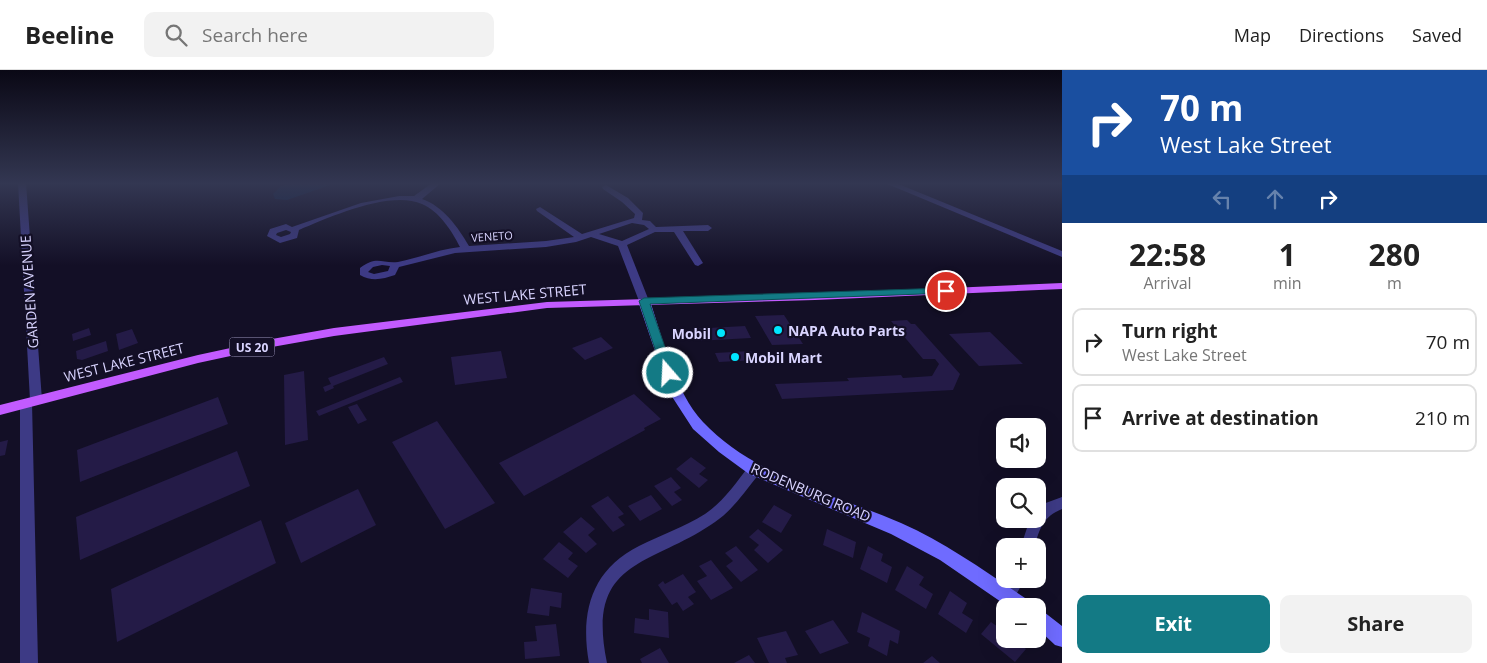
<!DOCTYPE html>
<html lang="en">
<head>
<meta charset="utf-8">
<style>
	body { margin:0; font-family:"Open Sans",sans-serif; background:#f2f2f2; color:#222; height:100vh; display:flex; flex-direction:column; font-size:19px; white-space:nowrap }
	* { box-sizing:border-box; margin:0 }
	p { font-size:16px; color:#767676 }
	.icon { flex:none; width:28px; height:28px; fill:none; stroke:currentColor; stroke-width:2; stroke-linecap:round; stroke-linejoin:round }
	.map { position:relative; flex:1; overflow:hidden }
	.panel { display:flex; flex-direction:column; background:#fff; width:425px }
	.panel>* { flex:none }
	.guide { background:#1a4fa0; color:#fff; overflow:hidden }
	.controls { position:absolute; left:996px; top:348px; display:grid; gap:10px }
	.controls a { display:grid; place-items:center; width:50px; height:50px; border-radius:10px; background:#fff; box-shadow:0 5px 20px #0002; font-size:25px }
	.pin { position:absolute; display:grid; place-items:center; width:42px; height:42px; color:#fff; margin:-21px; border:2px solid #fff; border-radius:50%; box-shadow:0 1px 5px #0007 }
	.me { position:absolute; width:55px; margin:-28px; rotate:341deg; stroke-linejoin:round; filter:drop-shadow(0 0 4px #0008) }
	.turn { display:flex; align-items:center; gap:18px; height:105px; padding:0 15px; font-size:22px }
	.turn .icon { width:65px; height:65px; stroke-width:2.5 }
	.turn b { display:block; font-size:35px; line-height:42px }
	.lanes { display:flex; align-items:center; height:48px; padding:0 15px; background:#0003; justify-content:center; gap:25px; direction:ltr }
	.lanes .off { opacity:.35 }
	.eta { display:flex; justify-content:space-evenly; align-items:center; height:85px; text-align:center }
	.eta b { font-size:30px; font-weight:700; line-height:35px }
	.cta { display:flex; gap:10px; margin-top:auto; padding:10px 15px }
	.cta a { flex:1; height:58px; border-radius:10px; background:#137a85; color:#fff; font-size:20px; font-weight:700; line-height:58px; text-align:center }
	.cta a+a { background:#f2f2f2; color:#222 }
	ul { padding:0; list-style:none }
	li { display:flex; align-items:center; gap:15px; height:68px; margin:0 10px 8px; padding:0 5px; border:2px solid #e0e0e0; border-radius:10px }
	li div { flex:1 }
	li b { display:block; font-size:19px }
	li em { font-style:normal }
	header { display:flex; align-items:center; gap:30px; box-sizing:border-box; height:70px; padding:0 25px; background:#fff; border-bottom:1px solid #e0e0e0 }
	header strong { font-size:24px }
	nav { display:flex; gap:28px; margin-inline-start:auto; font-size:18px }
	.search { width:350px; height:45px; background:#f2f2f2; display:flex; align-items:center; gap:12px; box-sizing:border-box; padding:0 18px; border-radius:10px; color:#767676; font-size:19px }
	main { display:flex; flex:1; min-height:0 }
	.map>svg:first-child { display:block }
	.water { fill:#0c2248 }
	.building { fill:#241b47 }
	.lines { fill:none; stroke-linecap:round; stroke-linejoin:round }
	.street { fill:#3d3a85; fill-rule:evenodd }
	.secondary { fill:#6f6bff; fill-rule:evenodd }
	.primary { fill:#c25bff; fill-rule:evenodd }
	.route { fill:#137a85; stroke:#0c4f56 }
	.poi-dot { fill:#00e5ff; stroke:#130f26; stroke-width:2 }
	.labels { text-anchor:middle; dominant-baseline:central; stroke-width:4.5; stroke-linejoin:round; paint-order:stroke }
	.far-street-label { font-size:11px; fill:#d9d4ff; stroke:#130f26 }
	.shield { fill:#130f26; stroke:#9e99be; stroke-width:1 }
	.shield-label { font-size:12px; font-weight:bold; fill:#d9d4ff }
	.street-label { font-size:14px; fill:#d9d4ff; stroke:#130f26 }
	.poi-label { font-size:14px; font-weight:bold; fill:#d9d4ff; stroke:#130f26; text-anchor:start }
</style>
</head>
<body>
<header>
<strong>Beeline</strong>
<div class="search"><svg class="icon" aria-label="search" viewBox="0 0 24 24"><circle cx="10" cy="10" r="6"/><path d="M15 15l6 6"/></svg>Search here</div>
<nav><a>Map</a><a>Directions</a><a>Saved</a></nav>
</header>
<main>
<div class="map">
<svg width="1062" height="593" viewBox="0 0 1062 593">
	<rect width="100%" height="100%" fill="#130f26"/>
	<path class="water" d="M293 113H336L287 130 275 129 273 124 281 116Z"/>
	<path class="building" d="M784 245 803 274 772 275 755 246Z
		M907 250 911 254H915L960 304 953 320 782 329 775 314 849 311 847 308 901 305 903 308 932 306 939 294 935 289H923L891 251Z
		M745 256 751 268 696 271 691 259Z
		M89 258 91 265 73 271 72 264Z
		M132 259 138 273 119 280 116 264Z
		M990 262 1023 294 979 296 949 264Z
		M601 267 613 278 585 290 572 278Z
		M106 271 108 281 82 290 77 289 76 281Z
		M501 281 507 308 455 315 451 287Z
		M751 281 756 290 719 292 715 283Z
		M384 287 388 294 333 316 334 318 325 322 323 317 331 314 328 308Z
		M304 301 308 370 285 375 284 305Z
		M400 307 403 312 319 346 316 341Z
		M634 324 661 349 644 358 645 360 524 426 499 393Z
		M218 327 228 354 80 412 77 380Z
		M357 334 367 350 358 354 348 337Z
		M437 351 495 433 445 459 392 372Z
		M8 370 5 385 0 386V372Z
		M237 381 250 416 80 490 76 447Z
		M691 387 706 398 699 404 708 410 699 418 676 399Z
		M671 407 681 418 674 422 682 430 672 436 654 416Z
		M358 419 376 455 301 493 285 453Z
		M651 425 662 439 640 451 628 436Z
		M608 426 624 444 618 447 625 455 613 462 591 436Z
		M774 435 792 445 781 463 762 452Z
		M581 447 595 459 588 465 597 474 586 483 563 462Z
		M261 450 276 493 117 572 111 519Z
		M758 459 783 480 768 493 754 480 759 475 749 467Z
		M827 459 856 472 853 488 823 475Z
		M559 472 573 483 568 489 578 496 568 508 543 489Z
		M736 476 758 500 741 512 726 496 733 491 725 483Z
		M868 476 883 484 881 491 892 497 887 513 860 499Z
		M711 490 733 518 711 530 697 511 707 506 699 496Z
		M907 496 924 507 919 515 933 524 926 539 895 520Z
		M683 504 696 522 688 527 694 534 683 541 677 532 672 535 658 515 663 511 665 514Z
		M531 518 562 523 561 538 550 536 549 546 527 543Z
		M950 521 967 533 962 543 973 550 966 563 938 544Z
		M649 539 668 542 669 568 634 563 635 548 649 550Z
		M862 542 900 561 898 574 890 570 887 586 868 576 870 568 857 562Z
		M833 550 849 573 820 584 805 561Z
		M991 552 1005 562V569H1013L1026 579 1015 592 981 564Z
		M556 554 560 586 525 589 524 572 537 571 535 556Z
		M786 561 798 585 785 588 787 593H769L757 568Z
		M660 578 669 593H642L640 589Z
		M749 585 755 593H734Z
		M932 586 940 593H923Z"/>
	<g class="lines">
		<path class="street" d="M18 113H26L42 330 40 333H32L38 593H20V333L22 330H30Z
			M432 113H441L422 129C443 136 458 157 469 176L546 171 574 167 537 141 536 139 540 137 582 164 634 148 635 144 622 132 603 119 602 117 606 115 628 128 643 143 642 150 650 151 656 157 708 155 712 158 708 161H683L703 193 698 196 695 195 674 162H655L627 175 649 231 644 234 639 231 618 176 591 167 576 172 546 177 455 183 399 197 395 205C383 209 372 212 360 205V198C377 185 382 194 398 192 419 188 439 179 460 177 452 161 439 141 422 134 390 120 330 147 299 160L297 168 280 173 267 166 270 159 286 154 292 157 361 133 399 126H414ZM632 153 644 155 649 159 622 171 599 164ZM286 160 291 162 290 164 281 167 276 165 277 163ZM382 195 390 196 388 201 374 204 368 202 373 197Z
			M885 113H896L1062 181V187Z
			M754 395 759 396 761 400 759 404C745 421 733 440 715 452 651 497 585 488 607 593H589C580 543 591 500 639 476 661 465 684 457 705 444 723 432 736 413 749 396Z
			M1062 427V439C1044 446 1039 459 1035 476H1021L1030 449H1038V439L1043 434Z
			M1008 509H1025L1013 530 1007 533 1001 530 999 525Z"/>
		<path class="secondary" d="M644 228 650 231C663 269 675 322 703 352 755 407 834 424 901 453 947 473 987 503 1028 530L1031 536H1007L940 490 891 464 749 404 719 382 693 359 669 322 638 231Z
			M1038 539 1044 542 1062 556V577L1055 575 1038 559Z"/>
		<path class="primary" d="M1062 213V219L815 230 547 238 334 266 272 277 198 293 0 345V335L198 285 272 269 334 258 547 232 815 224Z"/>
	</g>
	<linearGradient id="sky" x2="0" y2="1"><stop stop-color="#0a0815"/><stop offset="0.58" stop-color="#333752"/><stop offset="1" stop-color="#333752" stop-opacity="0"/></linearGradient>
	<rect width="1062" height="196" fill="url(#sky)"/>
	<path class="route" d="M946 218 949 219V223L650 234 674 303 668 307 663 303 639 231 644 228Z"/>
	<g class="poi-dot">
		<circle cx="778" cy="260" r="5"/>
		<circle cx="721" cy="263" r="5"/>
		<circle cx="735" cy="287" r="5"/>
	</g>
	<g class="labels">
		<g class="far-street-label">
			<text transform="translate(492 166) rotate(-4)">VENETO</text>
		</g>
		<rect class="shield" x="229.5" y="267.5" width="45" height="19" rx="4"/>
		<g class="shield-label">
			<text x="252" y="277">US 20</text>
		</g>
		<g class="street-label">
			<text transform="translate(29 222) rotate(-94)">GARDEN AVENUE</text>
			<text transform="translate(525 224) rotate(-5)">WEST LAKE STREET</text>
			<text transform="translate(124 292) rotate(-14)">WEST LAKE STREET</text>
			<text transform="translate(811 422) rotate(23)">RODENBURG ROAD</text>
		</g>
		<g class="poi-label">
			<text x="788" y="260">NAPA Auto Parts</text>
			<text x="711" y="263" text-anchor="end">Mobil</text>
			<text x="745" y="287">Mobil Mart</text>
		</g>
	</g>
</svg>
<div class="controls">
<a><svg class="icon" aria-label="sound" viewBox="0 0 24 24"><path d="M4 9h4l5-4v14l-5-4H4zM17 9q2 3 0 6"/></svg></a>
<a><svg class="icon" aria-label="search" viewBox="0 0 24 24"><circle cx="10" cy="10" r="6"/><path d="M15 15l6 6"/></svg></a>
<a>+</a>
<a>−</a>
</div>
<div class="pin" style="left:946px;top:221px;background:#d93025"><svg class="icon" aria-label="arrive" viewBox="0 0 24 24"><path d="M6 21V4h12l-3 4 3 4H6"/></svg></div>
<svg class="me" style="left:668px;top:303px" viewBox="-20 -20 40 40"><circle r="17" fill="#137a85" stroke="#fff" stroke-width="3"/><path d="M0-11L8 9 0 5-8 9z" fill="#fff"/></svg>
</div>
<section class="panel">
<div class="guide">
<div class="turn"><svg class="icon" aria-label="right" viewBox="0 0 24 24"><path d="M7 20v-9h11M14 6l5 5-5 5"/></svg><div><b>70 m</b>West Lake Street</div></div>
<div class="lanes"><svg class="icon off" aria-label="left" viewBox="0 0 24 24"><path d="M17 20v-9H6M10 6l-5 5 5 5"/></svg><svg class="icon off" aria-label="ahead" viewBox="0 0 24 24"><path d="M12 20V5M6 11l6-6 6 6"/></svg><svg class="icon" aria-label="right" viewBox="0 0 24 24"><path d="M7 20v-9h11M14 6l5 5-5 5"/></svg></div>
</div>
<div class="eta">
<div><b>22:58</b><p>Arrival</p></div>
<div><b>1</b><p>min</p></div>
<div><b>280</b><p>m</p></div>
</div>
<ul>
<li><svg class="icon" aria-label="right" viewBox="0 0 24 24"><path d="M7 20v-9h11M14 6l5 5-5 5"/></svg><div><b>Turn right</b><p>West Lake Street</p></div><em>70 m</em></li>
<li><svg class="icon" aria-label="arrive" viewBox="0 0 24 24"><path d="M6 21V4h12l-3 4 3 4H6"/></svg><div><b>Arrive at destination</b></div><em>210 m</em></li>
</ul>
<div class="cta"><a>Exit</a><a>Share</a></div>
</section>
</main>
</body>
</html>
